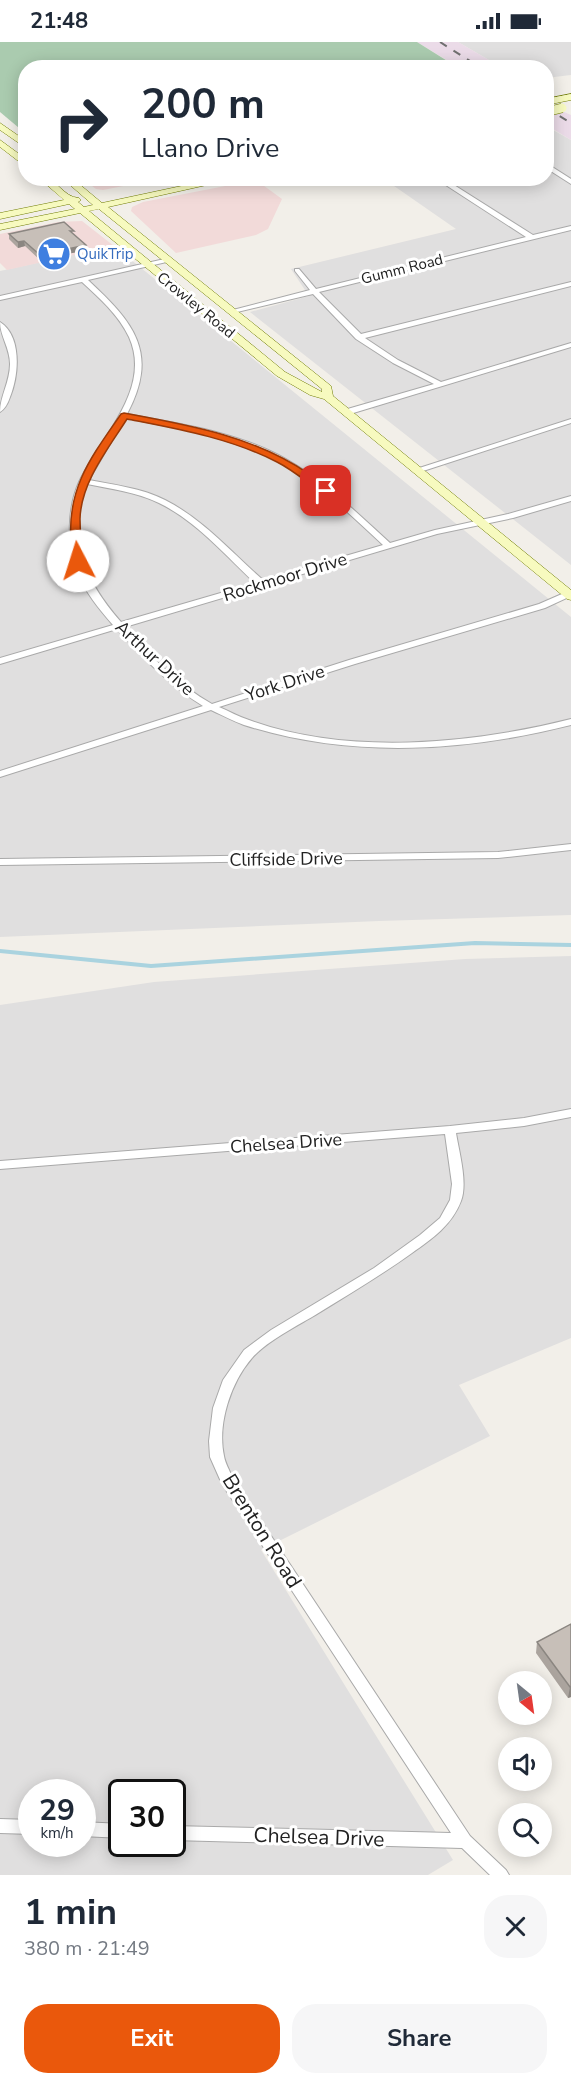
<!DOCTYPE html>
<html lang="en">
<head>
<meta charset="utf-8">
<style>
	body { margin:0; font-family:"Nunito Sans",sans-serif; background:#f6f6f7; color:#1f2937; height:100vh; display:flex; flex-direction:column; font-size:22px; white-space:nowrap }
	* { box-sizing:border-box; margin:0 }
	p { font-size:20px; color:#747a83 }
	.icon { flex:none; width:33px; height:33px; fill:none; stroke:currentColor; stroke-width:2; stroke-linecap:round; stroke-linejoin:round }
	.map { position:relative; height:1833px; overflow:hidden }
	.details { display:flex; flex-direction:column; background:#fff; flex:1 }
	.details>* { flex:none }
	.hud { position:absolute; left:18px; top:18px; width:536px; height:126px; border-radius:24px; box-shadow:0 3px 15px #0003; background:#fff; color:#1f2937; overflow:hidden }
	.needle { width:39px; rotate:151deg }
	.controls { position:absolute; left:498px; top:1629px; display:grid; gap:12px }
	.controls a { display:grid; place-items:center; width:54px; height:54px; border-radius:50%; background:#fff; box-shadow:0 3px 15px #0003; font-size:30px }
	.speed { position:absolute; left:18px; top:1737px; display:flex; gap:12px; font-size:30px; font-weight:700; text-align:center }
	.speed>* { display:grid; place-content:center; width:78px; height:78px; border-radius:50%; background:#fff; box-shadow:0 3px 15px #0003; line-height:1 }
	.speed small { font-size:15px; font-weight:400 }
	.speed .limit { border:3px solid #111; border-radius:9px; background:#fff; color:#111 }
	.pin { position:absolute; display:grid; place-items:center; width:51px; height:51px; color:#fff; margin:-26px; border-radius:12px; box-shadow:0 3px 9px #0006 }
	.me { position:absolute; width:66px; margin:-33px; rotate:355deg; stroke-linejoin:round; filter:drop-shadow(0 0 4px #0008) }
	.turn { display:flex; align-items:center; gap:21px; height:126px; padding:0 24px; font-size:27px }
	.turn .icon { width:78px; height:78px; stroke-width:2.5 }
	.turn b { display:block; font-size:42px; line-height:51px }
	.round { display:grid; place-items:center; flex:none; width:63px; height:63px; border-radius:24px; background:#f6f6f7 }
	.overview { display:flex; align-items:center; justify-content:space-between; height:102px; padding:0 24px }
	h1 { font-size:36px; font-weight:700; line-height:45px }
	.cta { display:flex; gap:12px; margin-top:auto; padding:12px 24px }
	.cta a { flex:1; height:69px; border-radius:24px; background:#ea580c; color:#fff; font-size:24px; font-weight:700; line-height:69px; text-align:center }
	.cta a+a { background:#f6f6f7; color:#1f2937 }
	.status { display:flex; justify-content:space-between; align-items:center; height:42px; padding:0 30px; background:#fff; direction:ltr }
	.status svg { height:16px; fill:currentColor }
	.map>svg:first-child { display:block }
	.residential { fill:#e0dfdf; fill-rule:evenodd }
	.commercial { fill:#f2dad9 }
	.industrial { fill:#ebdbe8 }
	.cemetery { fill:#aacbaf }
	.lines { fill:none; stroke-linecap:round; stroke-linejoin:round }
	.stream { stroke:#aad3df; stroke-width:4 }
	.minor-casing { stroke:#a9a9a9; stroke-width:2 }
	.secondary-casing { stroke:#707d05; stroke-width:1 }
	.minor { fill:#fff; fill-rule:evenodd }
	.secondary { fill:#f7fabf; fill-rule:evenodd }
	.rail { stroke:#707070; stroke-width:2; stroke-dasharray:8 8; stroke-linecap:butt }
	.secondary-bridge-casing { stroke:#707d05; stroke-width:10; stroke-linecap:butt }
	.secondary-bridge { stroke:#f7fabf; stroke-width:9 }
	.wall { fill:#aba49e }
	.shaded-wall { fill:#8b8681 }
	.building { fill:#c7bfb8; stroke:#8b8681; stroke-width:1.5 }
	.route { fill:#ea580c; stroke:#983908; stroke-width:1.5 }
	.labels { text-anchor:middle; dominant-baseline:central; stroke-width:6; stroke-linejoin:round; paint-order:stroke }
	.far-shop-label { font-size:15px; fill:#366cbe; stroke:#fff; text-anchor:start }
	.far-street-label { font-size:15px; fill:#222; stroke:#fff }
	.street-label { font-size:18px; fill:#222; stroke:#fff }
	.near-street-label { font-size:21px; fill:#222; stroke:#fff }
</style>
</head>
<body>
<div class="status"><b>21:48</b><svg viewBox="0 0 49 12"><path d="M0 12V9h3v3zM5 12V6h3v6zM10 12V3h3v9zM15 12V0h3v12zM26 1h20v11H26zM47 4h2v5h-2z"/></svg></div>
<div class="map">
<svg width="571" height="1833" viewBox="0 0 571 1833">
	<rect width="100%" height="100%" fill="#f2efe9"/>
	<path class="residential" d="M458 0H571V33L546 36V26L501 25Z
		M546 84 571 98V523L250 270 309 254 291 227 456 187 384 137 546 136Z
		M114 204 571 575V873L379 879 0 895V229Z
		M571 914V1296L459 1343 490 1394 261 1508 453 1818 428 1833H0V963L154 940 465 917ZM32 1750H82V1802H32ZM122 1750H172V1802H122Z"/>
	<path class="commercial" d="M83 137H159L103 148 96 147Z
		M256 138 282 157 268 187 256 193 176 211 131 169 132 165 143 160Z
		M82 179 114 204 7 228 0 221V192L58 180Z"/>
	<path class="industrial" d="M417 0H458L501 25H458Z
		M564 70 571 73V98L548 84 553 79 548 73Z"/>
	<path class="cemetery" d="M0 0H417L449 20 424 26H26L25 91 0 70Z"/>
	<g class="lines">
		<path class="stream" d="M0 909 151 924 475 901 571 903"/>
		<g class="minor-casing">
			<path id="minor" d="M546 121 571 137V142L546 126Z
				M435 136H443L533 193 571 184V188L319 250 361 292 571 240V244L365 296 398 318 441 340 571 301V305L350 372H344V368L434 342 393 321 356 297 313 252 233 271 229 269 310 248 295 229V227H299L316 247 526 195Z
				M169 216 172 218 171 219 88 238C133 280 160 310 127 372 181 382 238 390 286 417 325 439 357 471 390 501L435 488 508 472 571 454V459L513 476 437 492 125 585C150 614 178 643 212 662L349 618 539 562 571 548V554L545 566 355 622 219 665C229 669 239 675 249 678 347 714 472 702 571 677V683C465 710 350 717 244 683 233 679 222 673 211 668L0 735V729L203 664C170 644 143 616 117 587L0 622V616L113 583C99 567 85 550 77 530 67 503 67 467 79 440 99 396 153 348 129 295 118 272 100 257 82 240L0 258V254ZM125 376C177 386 232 394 279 420 318 441 351 473 383 503L263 538C232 511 203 477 165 458 142 446 114 443 89 438ZM87 442C111 447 136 450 159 461 196 479 225 513 255 541L121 580C85 539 65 496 87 442Z
				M0 280C22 294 19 333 10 355 8 361 5 367 0 370 0 354 10 340 10 322 10 306 0 294 0 280Z
				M571 377V381L420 430H417L413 428Z
				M571 802V808L498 816 0 823V817L498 810Z
				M571 1067V1075L524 1084 456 1091C459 1110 468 1141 461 1159 452 1183 432 1197 412 1211 380 1234 346 1254 312 1275 293 1286 266 1300 252 1316 231 1340 217 1382 224 1414 225 1421 230 1429 232 1435L470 1794 506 1828 509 1833H490L462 1806 172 1798V1784L451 1791 222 1442 210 1415 209 1399 213 1366 223 1338 244 1308 271 1288 374 1226 420 1193 440 1176 450 1158 452 1142 445 1092 0 1127V1119L450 1084 524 1076Z
				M0 1777 32 1778V1792L0 1791Z
				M82 1780 122 1782V1796L82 1794Z"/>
		</g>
		<g class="secondary-casing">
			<path id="secondary" d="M571 52V58L546 63V57Z
				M0 81 26 99V106L0 88Z
				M0 98 26 117V125L0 105Z
				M39 136C59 136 62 155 79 156L81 158 78 160 84 165 93 163 62 136H72L102 161 219 136H238L108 165 331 344 333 354 571 548V558L567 557 324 357 310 353 277 334 80 171 0 188V182L75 167 69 162 0 177V171L64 158ZM99 167 322 347V350L285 330 89 169Z"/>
		</g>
		<use href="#minor" class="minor"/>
		<use href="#secondary" class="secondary"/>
		<path class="rail" d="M440 0 481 26
			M546 66 571 81"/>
		<g class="secondary-bridge-casing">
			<path id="secondary-bridge" d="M546 70 562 66"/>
		</g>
		<use href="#secondary-bridge" class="secondary-bridge"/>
	</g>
	<path class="wall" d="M9 192H74L86 208 40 218 25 204 18 206 9 197Z
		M571 1582V1655L568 1656 536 1611 537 1600Z"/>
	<path class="shaded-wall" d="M24 199 25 204 18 206V200Z
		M86 203V208L40 218V213Z
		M570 1645H571V1655L568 1656Z"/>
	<path class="building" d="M64 180 74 189H70L86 203 40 213 24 199 18 200 9 192Z
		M571 1582V1645H570L537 1600Z"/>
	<path class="route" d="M124 371C189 383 254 394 309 432 316 437 325 442 331 449L322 451C308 441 293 428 277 420 230 396 178 387 127 377 108 407 81 440 80 477 80 491 82 506 84 519L78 522 74 521C71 515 72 506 71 499 67 445 92 414 121 372Z"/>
	<defs>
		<g id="supermarket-disc" transform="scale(1.725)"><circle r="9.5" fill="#3f7fe0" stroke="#fff"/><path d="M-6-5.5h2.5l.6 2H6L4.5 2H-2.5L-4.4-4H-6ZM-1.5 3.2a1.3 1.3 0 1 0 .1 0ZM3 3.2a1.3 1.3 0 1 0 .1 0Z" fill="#fff"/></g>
	</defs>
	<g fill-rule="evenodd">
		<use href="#supermarket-disc" x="54" y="212"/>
	</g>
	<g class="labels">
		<g class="far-shop-label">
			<text x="77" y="212">QuikTrip</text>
		</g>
		<g class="far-street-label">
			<text transform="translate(402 227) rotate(-14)">Gumm Road</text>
			<text transform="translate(196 263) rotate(39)">Crowley Road</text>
		</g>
		<g class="street-label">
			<text transform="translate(285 535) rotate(-17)">Rockmoor Drive</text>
			<text transform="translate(155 616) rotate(43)">Arthur Drive</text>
			<text transform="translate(285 641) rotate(-18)">York Drive</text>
			<text transform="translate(286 817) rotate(-1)">Cliffside Drive</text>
			<text transform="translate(286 1101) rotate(-4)">Chelsea Drive</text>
		</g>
		<g class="near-street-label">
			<text transform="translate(262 1489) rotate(58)">Brenton Road</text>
			<text transform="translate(319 1795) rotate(2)">Chelsea Drive</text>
		</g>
	</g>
</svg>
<div class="controls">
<a><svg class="needle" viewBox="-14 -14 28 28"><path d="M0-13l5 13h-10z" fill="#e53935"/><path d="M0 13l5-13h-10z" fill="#747a83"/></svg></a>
<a><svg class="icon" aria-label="sound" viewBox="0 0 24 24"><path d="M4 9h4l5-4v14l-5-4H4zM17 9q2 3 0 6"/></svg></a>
<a><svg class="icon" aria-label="search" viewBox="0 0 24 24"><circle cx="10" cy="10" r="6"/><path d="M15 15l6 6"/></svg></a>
</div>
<div class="speed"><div>29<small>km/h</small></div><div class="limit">30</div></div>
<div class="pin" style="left:326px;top:449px;background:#d93025"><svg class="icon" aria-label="arrive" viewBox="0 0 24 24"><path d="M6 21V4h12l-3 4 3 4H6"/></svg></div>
<svg class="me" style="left:78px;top:519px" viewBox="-20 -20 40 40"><circle r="19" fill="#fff"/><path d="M0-13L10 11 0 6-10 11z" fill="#ea580c"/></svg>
<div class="hud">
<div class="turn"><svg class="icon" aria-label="right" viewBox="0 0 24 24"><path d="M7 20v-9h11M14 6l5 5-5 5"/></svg><div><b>200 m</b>Llano Drive</div></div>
</div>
</div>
<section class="details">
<div class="overview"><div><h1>1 min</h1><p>380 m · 21:49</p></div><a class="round"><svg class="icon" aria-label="close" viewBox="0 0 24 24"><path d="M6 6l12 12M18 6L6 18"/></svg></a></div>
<div class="cta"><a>Exit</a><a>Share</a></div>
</section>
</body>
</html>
